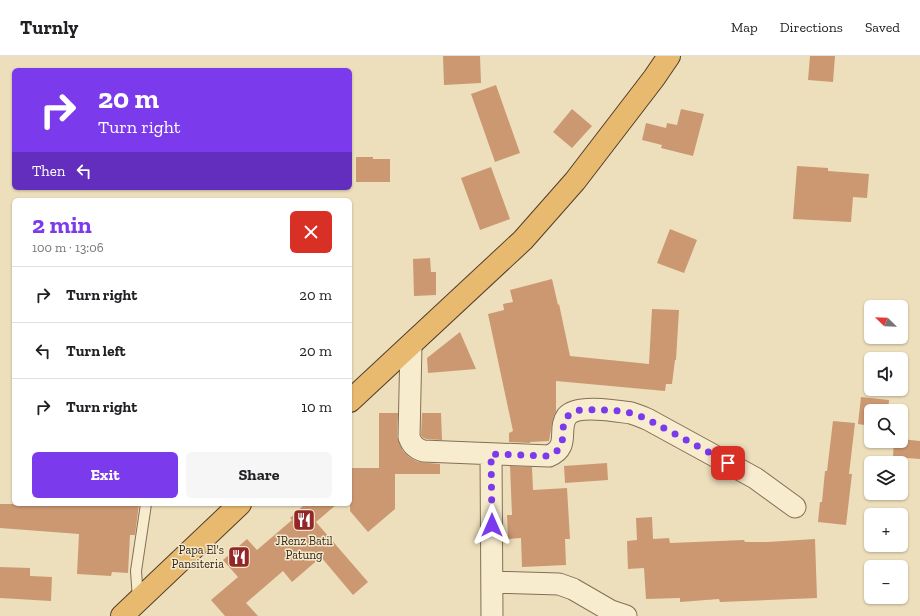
<!DOCTYPE html>
<html lang="en">
<head>
<meta charset="utf-8">
<style>
	body { margin:0; font-family:"Zilla Slab",serif; background:#f6f6f6; color:#202124; height:100vh; display:flex; flex-direction:column; font-size:15px; white-space:nowrap }
	* { box-sizing:border-box; margin:0 }
	p { font-size:13px; color:#757577 }
	.icon { flex:none; width:22px; height:22px; fill:none; stroke:currentColor; stroke-width:2; stroke-linecap:round; stroke-linejoin:round }
	.map { position:relative; flex:1; overflow:hidden }
	.details { position:absolute; left:12px; top:142px; width:340px; height:308px; display:flex; flex-direction:column; background:#fff; border-radius:6px; box-shadow:0 1px 3px #0004 }
	.details>* { flex:none }
	.hud { position:absolute; left:12px; top:12px; width:340px; height:122px; border-radius:6px; box-shadow:0 1px 3px #0004; background:#7c3aed; color:#fff; overflow:hidden }
	.needle { width:26px; rotate:293deg }
	.controls { position:absolute; left:864px; top:244px; display:grid; gap:8px }
	.controls a { display:grid; place-items:center; width:44px; height:44px; border-radius:6px; background:#fff; box-shadow:0 1px 3px #0004; font-size:20px }
	.pin { position:absolute; display:grid; place-items:center; width:34px; height:34px; color:#fff; margin:-17px; border-radius:8px; box-shadow:0 2px 6px #0006 }
	.me { position:absolute; width:44px; margin:-22px; rotate:0deg; stroke-linejoin:round; filter:drop-shadow(0 0 3px #0008) }
	.turn { display:flex; align-items:center; gap:14px; height:84px; padding:0 20px; font-size:18px }
	.turn .icon { width:52px; height:52px; stroke-width:2.5 }
	.turn b { display:block; font-size:28px; line-height:34px }
	.then { display:flex; align-items:center; height:38px; padding:0 20px; background:#0003; gap:8px; font-size:15px }
	.round { display:grid; place-items:center; flex:none; width:42px; height:42px; border-radius:6px; background:#f6f6f6 }
	.overview { display:flex; align-items:center; justify-content:space-between; height:68px; padding:0 20px }
	h1 { font-size:24px; font-weight:700; line-height:30px; color:#7c3aed }
	.button { display:flex; gap:8px; margin-top:auto; padding:8px 20px }
	.button a { flex:1; height:46px; border-radius:6px; background:#7c3aed; color:#fff; font-size:16px; font-weight:700; line-height:46px; text-align:center }
	.button a+a { background:#f6f6f6; color:#202124 }
	ul { padding:0; list-style:none }
	li { display:flex; align-items:center; gap:12px; height:56px; padding:0 20px; border-top:1px solid #e0e0e0 }
	li div { flex:1 }
	li b { display:block; font-size:15px }
	li em { font-style:normal }
	header { display:flex; align-items:center; gap:24px; box-sizing:border-box; height:56px; padding:0 20px; background:#fff; border-bottom:1px solid #e0e0e0 }
	header strong { font-size:19px }
	nav { display:flex; gap:22px; margin-inline-start:auto; font-size:14px }
	.map>svg:first-child { display:block }
	.building { fill:#cb9872 }
	.lines { fill:none; stroke-linecap:round; stroke-linejoin:round }
	.service-casing { stroke:#846f56; stroke-width:12 }
	.minor-casing { stroke:#846f56; stroke-width:23 }
	.trunk-casing { stroke:#523d2b; stroke-width:24 }
	.service { stroke:#f8eccf; stroke-width:10 }
	.minor { stroke:#f8eccf; stroke-width:21 }
	.trunk { stroke:#e8ba6f; stroke-width:22 }
	.route { stroke:#7c3aed; stroke-width:7; stroke-dasharray:0 12.6 }
	.labels { text-anchor:middle; dominant-baseline:central; stroke-width:3; stroke-linejoin:round; paint-order:stroke }
	.poi-label { font-size:12px; fill:#34271b; stroke:#f5e9cc }
</style>
</head>
<body>
<header>
<strong>Turnly</strong>
<nav><a>Map</a><a>Directions</a><a>Saved</a></nav>
</header>
<div class="map">
<svg width="920" height="560" viewBox="0 0 920 560">
	<rect width="100%" height="100%" fill="#eddfbc"/>
	<path class="building" d="M443 0H480L481 27 444 29Z
		M810 0H835L833 26 808 24Z
		M496 29 520 97 495 106 471 38Z
		M572 53 592 70 572 92 553 76Z
		M681 53 704 58 693 100 661 92 662 89 642 84 646 67 666 72 667 67 677 69Z
		M356 101H373V103H390V126H356Z
		M797 110 828 112V115L869 118 867 142 853 141 851 166 793 163Z
		M491 111 510 163 480 174 461 122Z
		M670 173 697 184 684 217 657 207Z
		M430 202 431 216H436V239L414 240 413 203Z
		M552 223 558 249 559 248 570 300 649 308 652 253 679 254 676 304H675L672 328H666L665 335 556 325V355L553 362 549 385 530 386V387L509 386V377L513 375 488 258 504 254 503 248 513 246 510 234Z
		M460 276 476 313 428 317 427 302Z
		M861 341 889 344 888 355H871V370L858 368Z
		M379 357H398L397 381 403 395 409 401 418 406 440 408V418H395V453L368 476 350 455V412H379Z
		M422 357H441L442 384 426 383 422 381 421 379Z
		M833 365 855 367 849 418H852L846 469 818 466 820 446H822L825 415H827Z
		M901 383 920 385V403L893 401 894 385H901Z
		M607 407 608 424 565 427 564 410Z
		M510 410 532 411 533 434 567 432 570 483H565L566 509 522 511 521 482 508 483 507 459H512Z
		M0 448H139L135 479H130L128 517 112 516 111 520 77 518 79 478 0 472Z
		M305 448H337L316 466 368 526 353 539 321 501 292 526 283 515 246 547 258 560H225L211 544 238 521 223 504 247 483 257 494 292 464 290 462Z
		M652 461 653 483 669 482 670 487 744 484 745 486H767L815 483 817 542 720 546 719 543 680 546V542L646 543 644 512 628 513 627 485 637 484 636 462Z
		M0 511 30 512V520L52 521 51 545 0 542Z"/>
	<g class="lines">
		<g class="service-casing">
			<path id="service" d="M138 543 136 515 146 448"/>
		</g>
		<g class="minor-casing">
			<path id="minor" d="M411 289 409 381C412 389 415 392 423 395L549 400C571 391 557 373 567 360 577 348 617 355 631 357 637 359 643 361 649 364L755 422 795 451
				M491 398 492 560
				M492 526 559 528 573 533 611 555 626 560"/>
		</g>
		<g class="trunk-casing">
			<path id="trunk" d="M350 345 523 184 575 125 654 22 669 0
				M122 560 240 448"/>
		</g>
		<use href="#service" class="service"/>
		<use href="#minor" class="minor"/>
		<use href="#trunk" class="trunk"/>
	</g>
	<g class="lines">
		<path class="route" d="M492 469 491 398 549 400C572 390 556 370 569 359 575 353 586 353 595 354 608 354 621 354 634 358 649 363 661 371 675 378 693 388 711 397 728 407"/>
	</g>
	<defs>
		<g id="restaurant-square" transform="scale(1.15)"><rect x="-9" y="-9" width="18" height="18" rx="4" fill="#932727" stroke="#f5e9cc"/><path d="M-5-6h1v4h1v-4h1v4h1v-4h1v5L-1.5 .5V6h-2V.5L-5-1ZM5-6V6H3V1.5H1.5Q1.5-4 5-6Z" fill="#fff"/></g>
	</defs>
	<g fill-rule="evenodd">
		<use href="#restaurant-square" x="304" y="464"/>
		<use href="#restaurant-square" x="239" y="501"/>
	</g>
	<g class="labels">
		<g class="poi-label">
			<text x="304" y="485">JRenz Batil<tspan x="304" dy="14">Patung</tspan></text>
			<text x="224" y="494" text-anchor="end">Papa El's<tspan x="224" dy="14">Pansiteria</tspan></text>
		</g>
	</g>
</svg>
<div class="controls">
<a><svg class="needle" viewBox="-14 -14 28 28"><path d="M0-13l5 13h-10z" fill="#e53935"/><path d="M0 13l5-13h-10z" fill="#757577"/></svg></a>
<a><svg class="icon" aria-label="sound" viewBox="0 0 24 24"><path d="M4 9h4l5-4v14l-5-4H4zM17 9q2 3 0 6"/></svg></a>
<a><svg class="icon" aria-label="search" viewBox="0 0 24 24"><circle cx="10" cy="10" r="6"/><path d="M15 15l6 6"/></svg></a>
<a><svg class="icon" aria-label="layers" viewBox="0 0 24 24"><path d="M12 4l9 5-9 5-9-5zM3 14l9 5 9-5"/></svg></a>
<a>+</a>
<a>−</a>
</div>
<div class="pin" style="left:728px;top:407px;background:#d93025"><svg class="icon" aria-label="arrive" viewBox="0 0 24 24"><path d="M6 21V4h12l-3 4 3 4H6"/></svg></div>
<svg class="me" style="left:492px;top:469px" viewBox="-20 -20 40 40"><path d="M0-17L14 15 0 8-14 15z" fill="#7c3aed" stroke="#fff" stroke-width="4"/></svg>
<div class="hud">
<div class="turn"><svg class="icon" aria-label="right" viewBox="0 0 24 24"><path d="M7 20v-9h11M14 6l5 5-5 5"/></svg><div><b>20 m</b>Turn right</div></div>
<div class="then">Then<svg class="icon" aria-label="left" viewBox="0 0 24 24"><path d="M17 20v-9H6M10 6l-5 5 5 5"/></svg></div>
</div>
<section class="details">
<div class="overview"><div><h1>2 min</h1><p>100 m · 13:06</p></div><a class="round" style="background:#d93025;color:#fff"><svg class="icon" aria-label="close" viewBox="0 0 24 24"><path d="M6 6l12 12M18 6L6 18"/></svg></a></div>
<ul>
<li><svg class="icon" aria-label="right" viewBox="0 0 24 24"><path d="M7 20v-9h11M14 6l5 5-5 5"/></svg><div><b>Turn right</b></div><em>20 m</em></li>
<li><svg class="icon" aria-label="left" viewBox="0 0 24 24"><path d="M17 20v-9H6M10 6l-5 5 5 5"/></svg><div><b>Turn left</b></div><em>20 m</em></li>
<li><svg class="icon" aria-label="right" viewBox="0 0 24 24"><path d="M7 20v-9h11M14 6l5 5-5 5"/></svg><div><b>Turn right</b></div><em>10 m</em></li>
</ul>
<div class="button"><a>Exit</a><a>Share</a></div>
</section>
</div>
</body>
</html>
